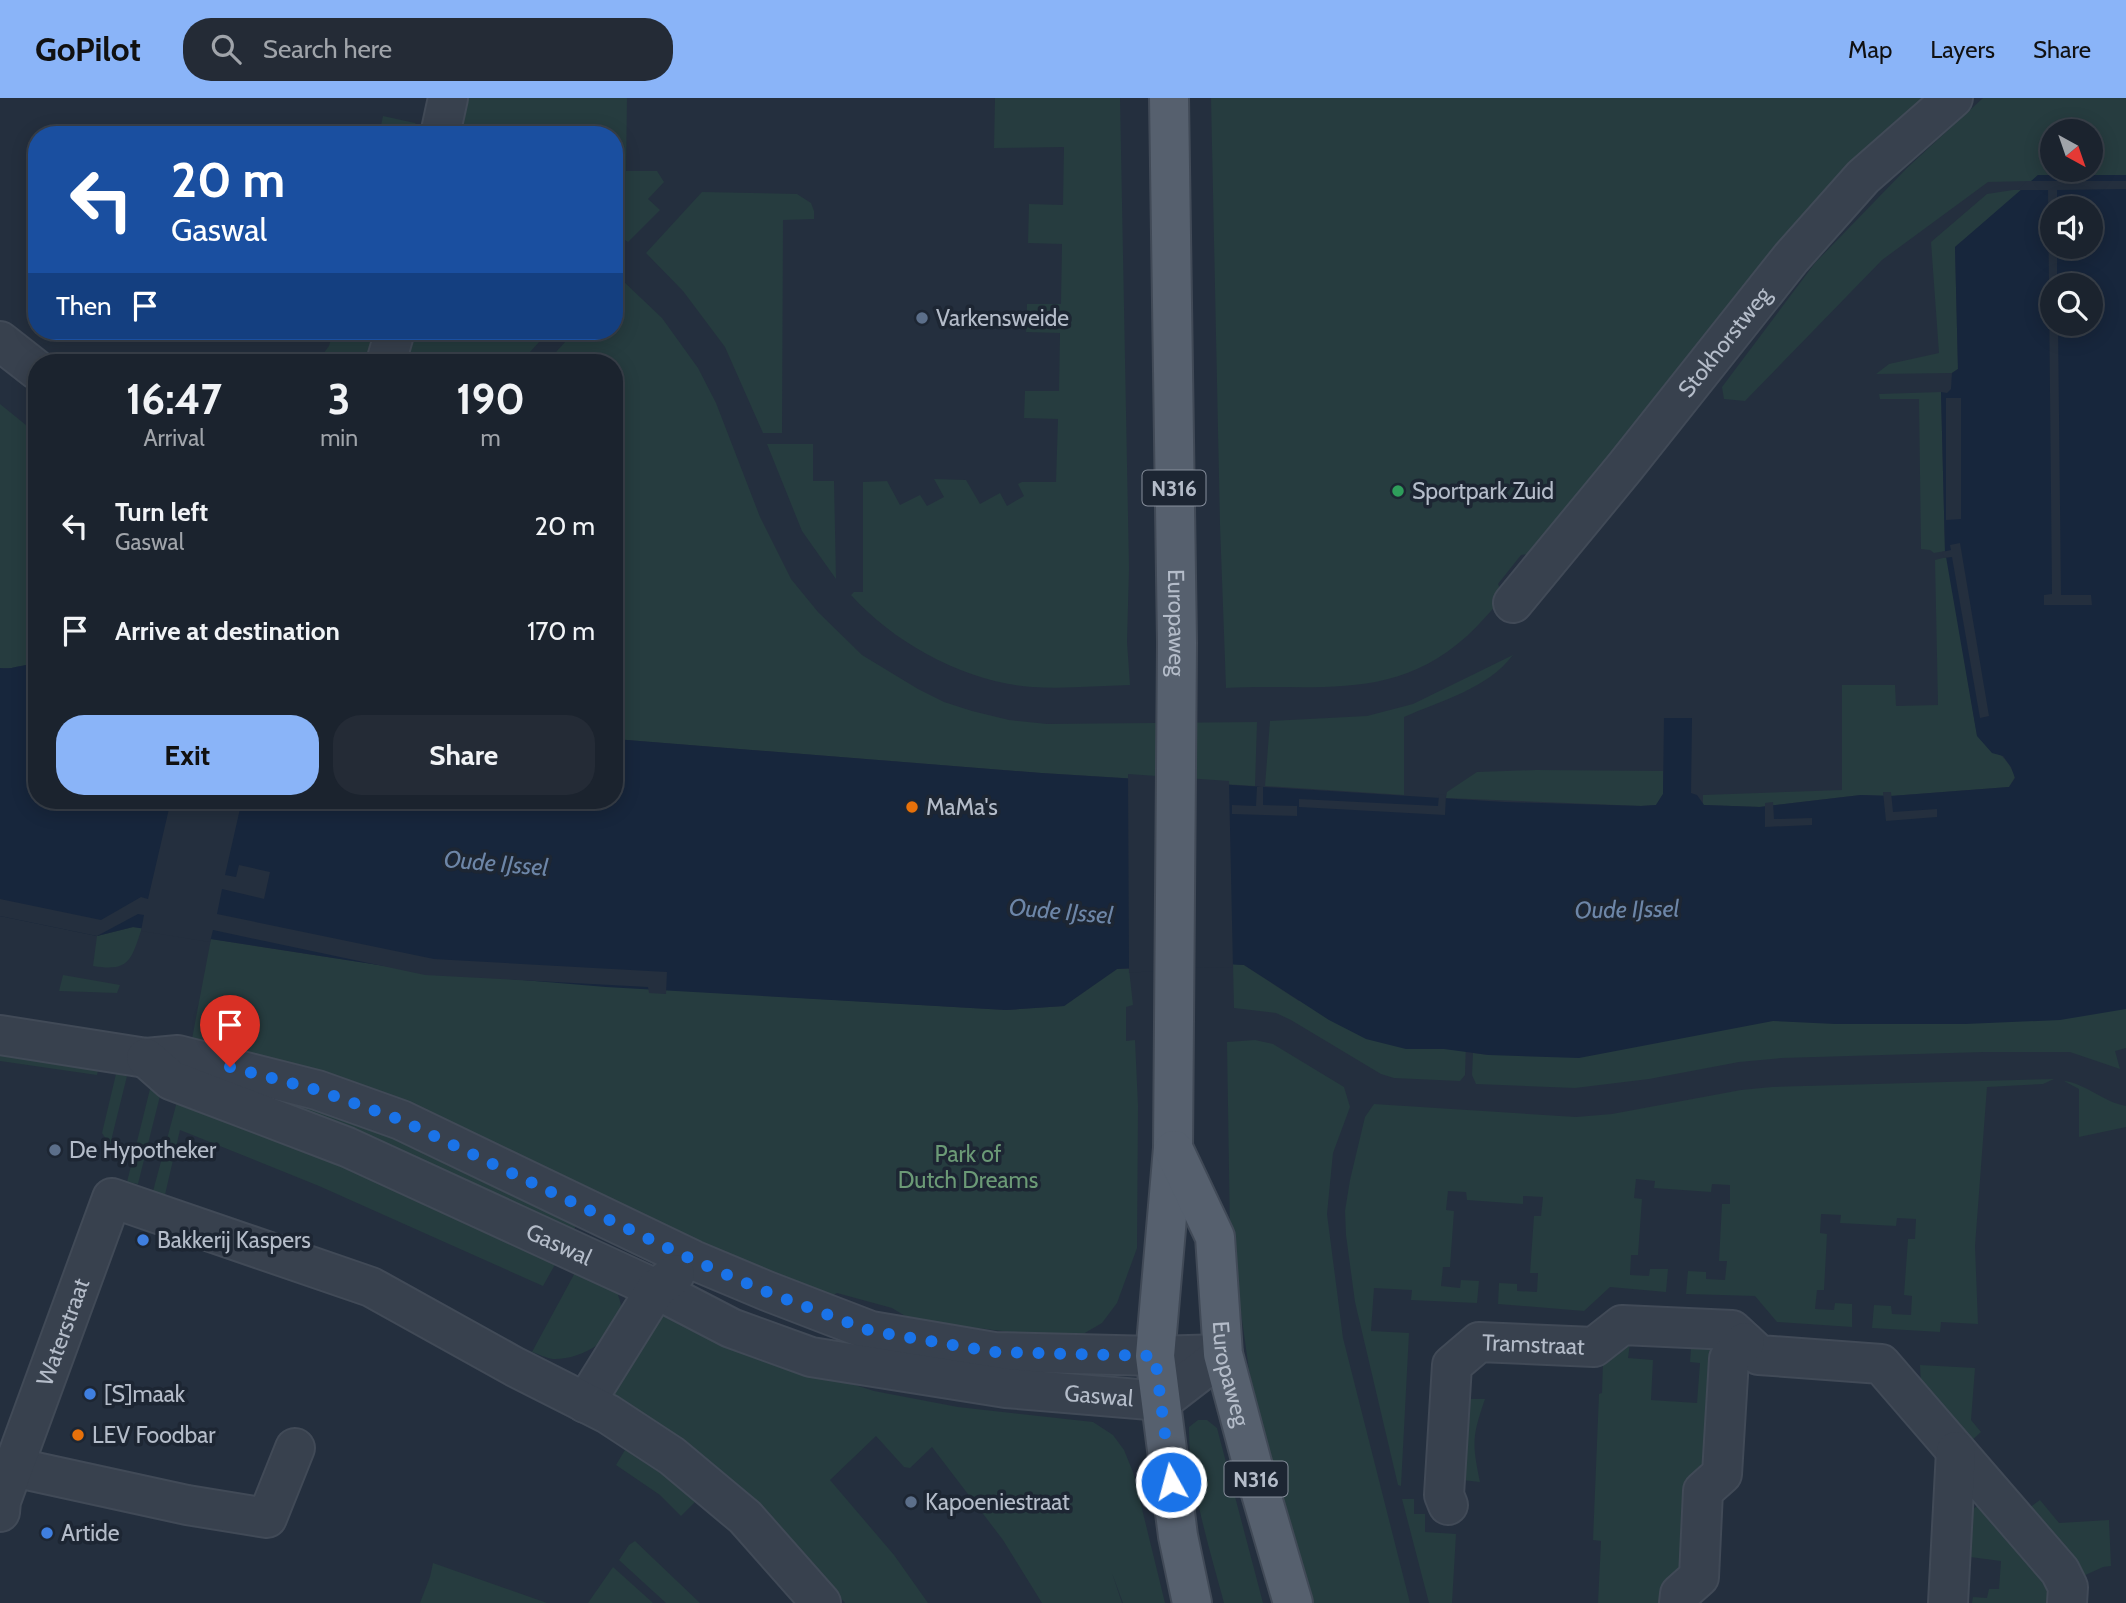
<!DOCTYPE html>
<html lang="en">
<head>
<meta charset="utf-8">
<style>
	body { margin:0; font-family:Cabin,sans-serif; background:#242b36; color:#f1f3f6; height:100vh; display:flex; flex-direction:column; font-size:26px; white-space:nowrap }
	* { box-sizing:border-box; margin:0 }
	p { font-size:23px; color:#a0a4aa }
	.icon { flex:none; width:38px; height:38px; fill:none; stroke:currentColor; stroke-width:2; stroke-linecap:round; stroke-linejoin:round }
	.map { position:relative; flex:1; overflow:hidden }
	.drawer { position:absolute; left:28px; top:256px; width:595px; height:455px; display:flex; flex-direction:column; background:#1b232e; border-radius:28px; box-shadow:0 4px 18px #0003,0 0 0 2px #39404a }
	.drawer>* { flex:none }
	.top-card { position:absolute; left:28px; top:28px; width:595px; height:214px; border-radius:28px; box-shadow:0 4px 18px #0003,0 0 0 2px #39404a; background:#1a4fa0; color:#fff; overflow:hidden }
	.needle { width:46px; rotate:140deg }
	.buttons { position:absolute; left:2040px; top:21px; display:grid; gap:14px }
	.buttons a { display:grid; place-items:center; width:63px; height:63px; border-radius:50%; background:#1b232e; box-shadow:0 4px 18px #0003,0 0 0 2px #39404a; font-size:35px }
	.pin { position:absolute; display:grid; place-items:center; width:60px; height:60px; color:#fff; margin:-72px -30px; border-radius:50% 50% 50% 0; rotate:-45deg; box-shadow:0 0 7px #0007 }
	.pin .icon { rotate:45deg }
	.me { position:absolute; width:77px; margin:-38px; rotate:353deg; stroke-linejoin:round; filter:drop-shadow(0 0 5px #0008) }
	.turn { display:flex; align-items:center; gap:24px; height:147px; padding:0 28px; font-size:32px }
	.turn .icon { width:91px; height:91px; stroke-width:2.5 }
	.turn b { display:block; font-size:49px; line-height:60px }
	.then { display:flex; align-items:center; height:66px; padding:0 28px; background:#0003; gap:14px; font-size:26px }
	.eta { display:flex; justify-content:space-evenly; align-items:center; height:119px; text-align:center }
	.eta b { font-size:42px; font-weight:800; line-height:49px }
	.action { display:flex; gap:14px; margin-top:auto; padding:14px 28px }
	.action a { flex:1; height:80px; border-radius:28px; background:#8ab4f8; color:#111; font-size:28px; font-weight:800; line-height:80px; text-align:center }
	.action a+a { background:#242b36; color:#f1f3f6 }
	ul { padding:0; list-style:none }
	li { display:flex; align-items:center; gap:21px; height:105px; padding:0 28px }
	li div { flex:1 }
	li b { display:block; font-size:26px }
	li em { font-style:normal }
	header { display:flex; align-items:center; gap:42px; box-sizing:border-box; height:98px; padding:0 35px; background:#8ab4f8; color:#111 }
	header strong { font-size:33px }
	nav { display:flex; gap:38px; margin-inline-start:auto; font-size:24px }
	.search { width:490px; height:63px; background:#242b36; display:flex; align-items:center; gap:18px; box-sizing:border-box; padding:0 24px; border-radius:28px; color:#a0a4aa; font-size:26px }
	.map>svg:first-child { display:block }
	.green { fill:#263c3f; fill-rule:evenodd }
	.water { fill:#17263c; fill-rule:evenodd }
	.pier { fill:#242f3e }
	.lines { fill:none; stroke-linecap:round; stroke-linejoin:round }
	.minor-casing { stroke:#414a57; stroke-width:42 }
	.major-casing { stroke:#414a57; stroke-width:42 }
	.minor { stroke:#38414e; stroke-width:38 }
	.major { stroke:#56606e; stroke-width:38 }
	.route { stroke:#1a73e8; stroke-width:12; stroke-dasharray:0 21.6 }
	.service-dot { fill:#5c6f8a; stroke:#1d2633; stroke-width:2.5 }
	.leisure-dot { fill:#2e9e5b; stroke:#1d2633; stroke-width:2.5 }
	.food-dot { fill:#e8710a; stroke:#1d2633; stroke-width:2.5 }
	.shop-dot { fill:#3f7fe0; stroke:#1d2633; stroke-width:2.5 }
	.labels { text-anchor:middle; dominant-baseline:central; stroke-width:7; stroke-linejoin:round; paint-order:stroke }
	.shield { fill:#1d2633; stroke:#878f9c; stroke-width:2 }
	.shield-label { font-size:21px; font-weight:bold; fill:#b4bcc9 }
	.poi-label { font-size:23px; fill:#b4bcc9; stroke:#1d2633; text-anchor:start }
	.street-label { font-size:23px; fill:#b4bcc9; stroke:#1d2633 }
	.park-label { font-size:23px; fill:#6b9a76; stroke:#1d2633 }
	.water-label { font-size:24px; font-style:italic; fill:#6d86a8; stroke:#1d2633 }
</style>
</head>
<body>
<header>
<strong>GoPilot</strong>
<div class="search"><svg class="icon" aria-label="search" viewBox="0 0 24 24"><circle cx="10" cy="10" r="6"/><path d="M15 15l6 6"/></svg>Search here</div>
<nav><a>Map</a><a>Layers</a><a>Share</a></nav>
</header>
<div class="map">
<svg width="2126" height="1505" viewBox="0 0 2126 1505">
	<rect width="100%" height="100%" fill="#242f3e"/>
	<path class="green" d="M468 0H627L626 73H657L664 84 648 101 660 112 628 144 614 135V37H460Z
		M995 0H1120L1129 470 1127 544 1130 587C1097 588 1064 591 1032 589 966 584 895 546 851 497L854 494H863V384L887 383 900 407 920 397 927 408 944 399 934 381 966 382 980 406 1000 395 1007 408 1024 398 1018 386 1022 384H1056L1058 321 1024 320 1025 293H1059L1060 235 1026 234 1027 206H1061L1062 146 1028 145 1029 106 1063 107 1064 49 994 50Z
		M1211 0H1925L1541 454 1521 457 1498 486 1504 499C1491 512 1480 526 1467 538 1393 605 1315 585 1226 590L1220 427Z
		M1983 0H2126V77H2038L2032 83 1988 84 1882 162 1745 303 1724 301 1722 289 1815 165 1907 70ZM2053 33H2091V72H2053Z
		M383 18 415 25 422 33 421 37H379Z
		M2013 92H2023L1955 149 1958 271 1952 275 1876 276 1889 266 1939 255 1931 144 1987 96Z
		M702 94 797 96 811 105 814 113V121L783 122 782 335H763L725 249 683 193 646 155Z
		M622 182 662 220 698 270 716 305 760 419 791 481 818 514 862 557 918 591 944 604 972 613 1009 622 1047 626 1257 624 1255 688 1041 675 614 641V264H547L575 233H614V190Z
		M333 233H377L366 264H317L329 248Z
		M414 233H549L521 264H407Z
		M1941 294 1945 453 1934 455 1930 452 1921 451 1919 301H1880L1879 296Z
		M0 306 37 336V567C23 565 13 572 0 570Z
		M767 346H813V383H834L836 481 802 433Z
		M1947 459 1977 637C1993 650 2008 659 2015 679L2009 689 1891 698 1861 697 1759 709 1703 707V697L1842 692V587H1895L1896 608 1938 607 1935 462Z
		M1513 557C1487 591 1442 602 1404 619V697L1265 688 1270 623 1367 618 1413 606Z
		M1536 672 1663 673V696L1656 707 1641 708 1446 700 1447 694 1477 674Z
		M133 829 142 830C131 862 130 874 93 868L97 838Z
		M211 841 418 873 672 892 1006 912 1064 908 1117 871H1129L1133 907 1126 909V943L1135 942 1138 1008 1137 1150 1117 1205 1102 1225 1083 1236 1062 1239 1042 1238 912 1222 892 1210 837 1195 821 1203 191 946Z
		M1233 866 1244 867 1299 903 1304 900 1466 944 1465 977 1460 983 1394 980 1381 976 1291 922 1276 915 1234 910Z
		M63 877 120 887 117 895 59 893Z
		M2126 905V950L2115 953 2120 971 2070 954H1984L1782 960 1739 964 1649 981 1575 990 1476 986 1472 977 1473 955 1488 957 1759 919Z
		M1255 942 1273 946 1344 989 1350 1009 1333 1055 1327 1116 1343 1240 1410 1505H1308L1279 1403 1249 1272 1230 1136 1227 944Z
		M0 954 99 968 97 977 0 963Z
		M199 974 328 1009 580 1120 568 1143Z
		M116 976 127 978 110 1047 102 1035Z
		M2054 981 2043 986 1987 989 1975 1148 1978 1226 1941 1224 1940 1234 1872 1230 1874 1207 1891 1208 1892 1216 1911 1217 1912 1198 1904 1197 1908 1141H1915L1916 1121 1897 1120 1896 1128 1840 1125 1841 1117 1821 1116 1820 1135 1827 1136 1824 1192H1817L1815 1211 1834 1212 1835 1205 1852 1206V1229L1777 1224 1755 1198 1686 1196 1688 1173 1706 1174V1181L1725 1182 1727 1163H1719L1722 1106H1730V1087L1712 1086 1711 1094 1654 1090 1655 1083 1636 1081 1634 1100 1642 1101 1638 1157H1631L1630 1177 1649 1178 1650 1171H1668L1666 1194 1610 1189 1584 1213 1498 1206 1499 1185 1517 1186V1193L1537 1194 1538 1175H1530L1534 1118H1541L1543 1099 1523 1098V1106L1467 1102 1466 1094 1448 1093 1446 1112 1454 1113 1450 1169H1443L1441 1188 1460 1190 1461 1182 1479 1183 1477 1205 1411 1202 1412 1192 1374 1190 1371 1233 1409 1235 1401 1388 1398 1387 1355 1204 1346 1137 1345 1113 1350 1082 1365 1019 1374 1006 1576 1019 1612 1016 1741 992 1772 989Z
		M2064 983C2085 985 2103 1004 2126 1008V1029L2079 1039V991Z
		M151 987 162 990 138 1086 127 1084Z
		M179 996 322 1051 557 1163 543 1188 319 1088 180 1032 164 1101 152 1097Z
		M577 1171 617 1193C618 1198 621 1204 621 1209 619 1241 581 1262 553 1261 546 1260 538 1256 532 1254Z
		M669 1216 811 1273 874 1293 958 1309 1093 1324 1113 1337 1124 1352 1133 1374 1165 1505H1123L1112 1475 1122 1505H1042L1003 1442 932 1349 910 1370 904 1369 876 1338 830 1382 894 1457 928 1505H845L802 1453 734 1385 615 1298V1290L661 1217Z
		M1630 1245 1628 1260 1653 1262 1651 1302 1697 1305 1700 1265 1690 1264 1691 1250 1715 1251 1711 1327 1685 1468 1666 1483 1665 1505H1598L1601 1443 1593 1442 1599 1296 1602 1295 1603 1263Z
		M1920 1267 1975 1270 1971 1322 1981 1334 1970 1344 1921 1286Z
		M1470 1301H1485C1472 1339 1472 1345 1480 1384L1462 1382Z
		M1198 1322H1207L1217 1330 1263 1505H1224C1210 1452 1188 1383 1189 1329Z
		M625 1352 662 1376 696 1403 681 1418 660 1397 616 1367Z
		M1402 1401H1414V1416H1425V1434L1456 1436 1452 1505H1429Z
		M2040 1402 2059 1425 2109 1422 2111 1468 2103 1469 2079 1480 2029 1410Z
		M1983 1404 2048 1477 2049 1505H1972L1973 1499 1987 1500 1989 1491H1999L2001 1463 1970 1459 1973 1411Z
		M635 1443 700 1505H666L619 1462 629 1447Z
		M433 1465 547 1505H420L430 1479Z
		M613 1469 653 1505H588Z"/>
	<path class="water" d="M2038 77H2126V911L2060 922 1965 926H1835L1773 923 1579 960 1489 957 1444 951H1406L1366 941 1329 922 1244 867 1203 865 1117 871 1064 908 1006 912 606 889 418 873 133 829 97 838 0 818V570C13 572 23 565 37 567V702H614V641L1041 675 1504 704 1641 708 1656 707 1663 696 1664 620H1692L1691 695 1697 697 1704 707 1760 709 1861 697 1891 698 2009 689 2015 680 2011 669 2003 658 1992 655 1977 638 1945 453 1941 294 1947 295 1951 291 1952 275 1958 271 1955 149ZM2053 110H2091V149H2053ZM2053 187H2091V226H2053Z"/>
	<path class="pier" d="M2027 83H2126V91L2057 92V110H2053V149H2057V187H2053V226H2058L2061 497H2091L2092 507H2044V497L2052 496 2048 92H2018Z
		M1946 300H1961V421L1946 422Z
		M1960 445 1989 618 1980 620 1952 459 1944 460 1942 454 1951 452 1950 447Z
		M1128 676 1229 683 1233 870 1203 869 1129 875Z
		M1263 688V707L1297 708V718L1232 716V707L1256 708 1257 689Z
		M1883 694H1891L1893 714 1937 711V719L1886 723Z
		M1439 696 1446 697 1445 717 1299 709V701L1438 708Z
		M171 702H242L225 777 236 779 239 767 270 774 264 801 222 791 217 816 434 861 667 874 666 896 649 895 648 889 425 877 213 832 210 844 141 833 144 817 138 816 97 838 0 818V801L101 822 141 799 148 801Z
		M1773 704 1774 721 1812 720V727L1765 729V705Z"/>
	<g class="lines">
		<g class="minor-casing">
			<g id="minor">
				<path d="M440 37 448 0"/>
				<path d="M0 243 37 272"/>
				<path d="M386 264 395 233"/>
				<path id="s1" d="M1513 505 1625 369 1791 160 1863 79 1953 0"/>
				<path d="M0 937 146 960 178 957 317 992 401 1022 693 1162 767 1193 871 1233 994 1254 1155 1258 1223 1256"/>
				<path id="s2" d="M146 960 171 982 347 1049 656 1191 731 1230 811 1259 1006 1290 1162 1303 1223 1256"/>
				<path d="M585 1305 656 1191 675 1176"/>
				<path d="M13 1369 187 1407 267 1420 295 1350"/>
				<path id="s3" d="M1448 1407 1444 1397 1452 1267 1479 1244 1594 1249 1622 1227 1732 1232 1759 1257 1881 1266 2060 1473 2068 1489 2067 1505"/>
				<path id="s4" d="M0 1414 1 1403 112 1100 371 1189 515 1269 608 1316 672 1358 745 1419 821 1505"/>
				<path d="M1679 1505 1680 1496 1699 1479 1703 1393 1722 1376 1729 1261 1745 1244"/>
				<path d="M1948 1505 1956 1353"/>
			</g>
		</g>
		<g class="major-casing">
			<g id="major">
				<path id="s5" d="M1169 0 1177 545 1173 1050 1155 1258 1178 1438 1192 1505"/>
				<path id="s6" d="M1174 1052 1215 1139 1223 1256 1252 1365 1293 1505"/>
			</g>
		</g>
		<use href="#minor" class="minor"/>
		<use href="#major" class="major"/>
	</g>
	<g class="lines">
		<path class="route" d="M230 969 317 992 401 1022 693 1162 767 1194 871 1233 994 1254 1155 1258 1171 1384"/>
	</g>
	<g class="service-dot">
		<circle cx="922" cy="220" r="7"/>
		<circle cx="55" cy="1052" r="7"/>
		<circle cx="911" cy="1404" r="7"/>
	</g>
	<circle class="leisure-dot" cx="1398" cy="393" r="7"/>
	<g class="food-dot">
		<circle cx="912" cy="709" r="7"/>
		<circle cx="78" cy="1337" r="7"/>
	</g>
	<g class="shop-dot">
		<circle cx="143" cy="1142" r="7"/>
		<circle cx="90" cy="1296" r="7"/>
		<circle cx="47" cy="1435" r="7"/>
	</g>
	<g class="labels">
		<g class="shield">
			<rect x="1142.5" y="372.5" width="63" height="35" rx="5"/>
			<rect x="1224.5" y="1363.5" width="63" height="35" rx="5"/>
		</g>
		<g class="shield-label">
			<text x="1174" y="390">N316</text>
			<text x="1256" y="1381">N316</text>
		</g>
		<g class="poi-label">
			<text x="936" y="220">Varkensweide</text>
			<text x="1412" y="393">Sportpark Zuid</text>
			<text x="926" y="709">MaMa's</text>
			<text x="69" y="1052">De Hypotheker</text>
			<text x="157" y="1142">Bakkerij Kaspers</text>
			<text x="104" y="1296">[S]maak</text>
			<text x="92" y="1337">LEV Foodbar</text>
			<text x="925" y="1404">Kapoeniestraat</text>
			<text x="61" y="1435">Artide</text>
		</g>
		<g class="street-label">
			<text stroke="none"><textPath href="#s1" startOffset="336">Stokhorstweg</textPath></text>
			<text stroke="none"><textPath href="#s5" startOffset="525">Europaweg</textPath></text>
			<text stroke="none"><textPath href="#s2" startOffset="455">Gaswal</textPath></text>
			<text stroke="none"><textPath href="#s4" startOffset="191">Waterstraat</textPath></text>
			<text stroke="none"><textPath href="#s3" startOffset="231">Tramstraat</textPath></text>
			<text stroke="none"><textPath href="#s6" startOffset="234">Europaweg</textPath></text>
			<text stroke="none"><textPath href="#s2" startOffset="1022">Gaswal</textPath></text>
		</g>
		<g class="park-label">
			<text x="968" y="1056">Park of<tspan x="968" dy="26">Dutch Dreams</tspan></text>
		</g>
		<g class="water-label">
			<text transform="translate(496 765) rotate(5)">Oude IJssel</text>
			<text transform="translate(1627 811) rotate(-1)">Oude IJssel</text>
			<text transform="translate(1061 813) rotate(5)">Oude IJssel</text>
		</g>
	</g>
</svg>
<div class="buttons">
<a><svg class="needle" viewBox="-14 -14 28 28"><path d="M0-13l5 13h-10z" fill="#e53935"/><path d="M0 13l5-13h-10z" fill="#a0a4aa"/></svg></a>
<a><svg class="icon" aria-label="sound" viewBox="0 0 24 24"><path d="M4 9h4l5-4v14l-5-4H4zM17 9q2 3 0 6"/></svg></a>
<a><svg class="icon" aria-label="search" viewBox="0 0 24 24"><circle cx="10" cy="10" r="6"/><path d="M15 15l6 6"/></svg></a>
</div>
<div class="pin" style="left:230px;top:969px;background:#d93025"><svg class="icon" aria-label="arrive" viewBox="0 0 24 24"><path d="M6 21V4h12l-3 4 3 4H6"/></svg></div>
<svg class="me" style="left:1171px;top:1384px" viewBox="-20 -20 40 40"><circle r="17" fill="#1a73e8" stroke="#fff" stroke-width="3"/><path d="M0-11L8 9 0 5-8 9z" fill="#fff"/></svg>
<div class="top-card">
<div class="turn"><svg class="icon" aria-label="left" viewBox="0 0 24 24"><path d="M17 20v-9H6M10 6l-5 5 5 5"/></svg><div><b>20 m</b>Gaswal</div></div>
<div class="then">Then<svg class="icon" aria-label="arrive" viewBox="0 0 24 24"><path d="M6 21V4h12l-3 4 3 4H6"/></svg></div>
</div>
<section class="drawer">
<div class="eta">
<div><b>16:47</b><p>Arrival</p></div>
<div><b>3</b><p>min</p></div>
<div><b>190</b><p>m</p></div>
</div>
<ul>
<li><svg class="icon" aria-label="left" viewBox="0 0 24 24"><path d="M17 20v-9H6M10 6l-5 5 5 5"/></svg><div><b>Turn left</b><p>Gaswal</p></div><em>20 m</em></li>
<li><svg class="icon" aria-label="arrive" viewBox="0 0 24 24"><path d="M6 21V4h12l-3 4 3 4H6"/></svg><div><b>Arrive at destination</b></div><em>170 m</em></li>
</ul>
<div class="action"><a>Exit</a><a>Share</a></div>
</section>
</div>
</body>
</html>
